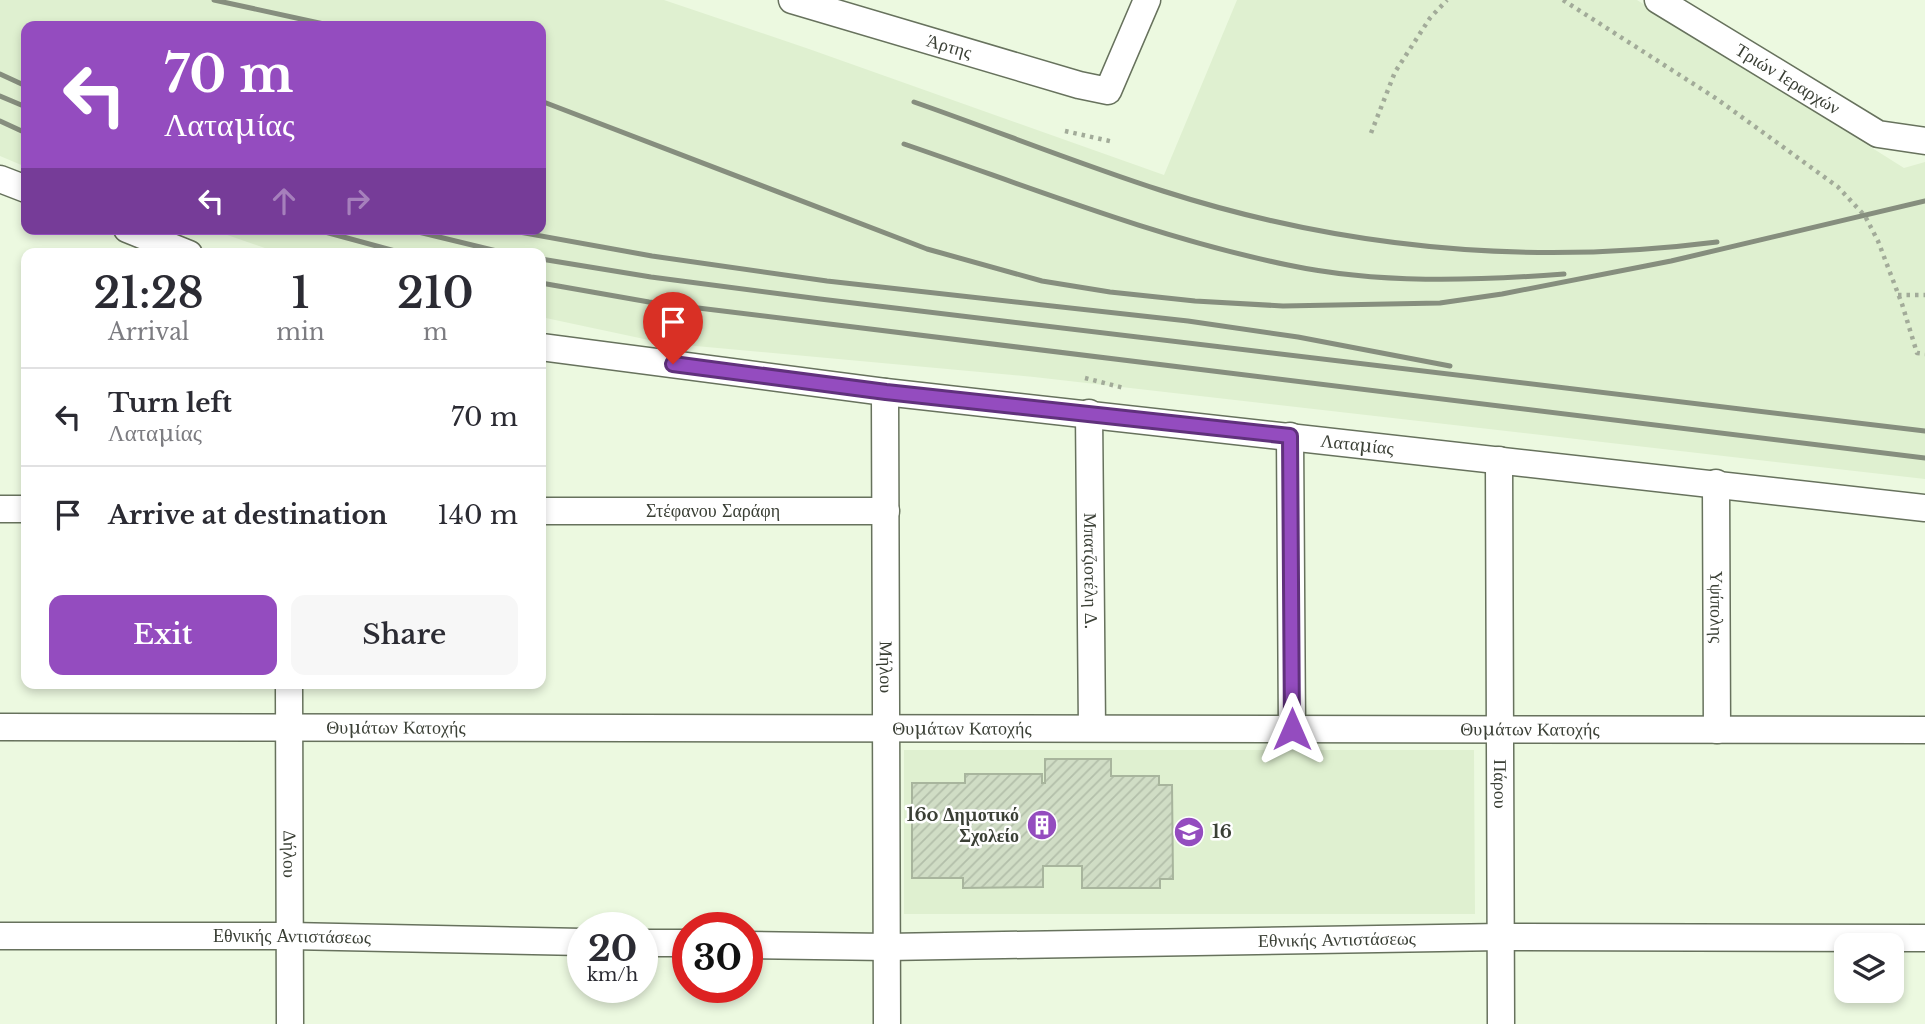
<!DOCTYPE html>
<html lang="en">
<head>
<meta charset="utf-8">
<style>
	body { margin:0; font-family:"Libre Baskerville",serif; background:#f7f7f7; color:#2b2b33; height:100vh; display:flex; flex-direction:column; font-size:26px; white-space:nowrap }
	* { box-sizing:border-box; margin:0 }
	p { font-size:23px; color:#7c7c81 }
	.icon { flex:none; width:38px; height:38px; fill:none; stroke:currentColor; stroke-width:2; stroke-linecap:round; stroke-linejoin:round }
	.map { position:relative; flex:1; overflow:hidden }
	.sheet { position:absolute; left:21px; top:248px; width:525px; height:441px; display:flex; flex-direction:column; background:#fff; border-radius:14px; box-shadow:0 4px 10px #0003 }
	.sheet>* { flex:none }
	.banner { position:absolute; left:21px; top:21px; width:525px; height:214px; border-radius:14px; box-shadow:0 4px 10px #0003; background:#944cbf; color:#fff; overflow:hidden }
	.buttons { position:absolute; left:1834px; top:933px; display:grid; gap:14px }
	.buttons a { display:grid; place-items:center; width:70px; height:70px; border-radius:14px; background:#fff; box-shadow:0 4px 10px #0003; font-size:35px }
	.speed { position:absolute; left:567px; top:912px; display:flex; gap:14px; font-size:35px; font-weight:700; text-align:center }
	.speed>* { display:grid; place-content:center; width:91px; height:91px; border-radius:50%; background:#fff; box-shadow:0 4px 10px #0003; line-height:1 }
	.speed small { font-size:18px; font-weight:400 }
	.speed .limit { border:10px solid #d22; background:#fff; color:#111 }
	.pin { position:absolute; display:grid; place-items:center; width:60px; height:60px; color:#fff; margin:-72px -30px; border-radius:50% 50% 50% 0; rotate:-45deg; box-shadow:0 0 7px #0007 }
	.pin .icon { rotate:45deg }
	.me { position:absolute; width:77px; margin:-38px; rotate:0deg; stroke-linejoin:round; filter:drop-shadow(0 0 5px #0008) }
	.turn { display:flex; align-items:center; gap:24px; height:147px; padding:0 28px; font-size:32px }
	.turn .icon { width:91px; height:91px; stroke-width:2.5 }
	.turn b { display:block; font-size:49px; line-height:60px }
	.lanes { display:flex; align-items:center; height:66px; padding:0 28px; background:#0003; justify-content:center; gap:35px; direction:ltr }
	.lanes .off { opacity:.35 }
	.eta { display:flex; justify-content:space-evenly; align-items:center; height:119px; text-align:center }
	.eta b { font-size:42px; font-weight:600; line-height:49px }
	.cta { display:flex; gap:14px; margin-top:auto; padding:14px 28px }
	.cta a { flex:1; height:80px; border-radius:14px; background:#944cbf; color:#fff; font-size:28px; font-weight:600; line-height:80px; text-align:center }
	.cta a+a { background:#f7f7f7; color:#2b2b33 }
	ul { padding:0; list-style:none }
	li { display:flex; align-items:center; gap:21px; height:98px; padding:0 28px; border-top:2px solid #e1e1e2 }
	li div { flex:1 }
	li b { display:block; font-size:26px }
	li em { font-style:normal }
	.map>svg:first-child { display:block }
	.built { fill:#dff0d0 }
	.building { fill:url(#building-hatch); stroke:#a8b59d; stroke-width:2 }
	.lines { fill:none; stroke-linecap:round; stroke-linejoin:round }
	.street-casing { stroke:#67725d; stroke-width:29 }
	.path { stroke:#a2ab99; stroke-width:4.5; stroke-dasharray:3.5 5; stroke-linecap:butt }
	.street { stroke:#fff; stroke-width:26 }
	.rail { stroke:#868e7e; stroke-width:5 }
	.route-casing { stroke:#60317c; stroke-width:18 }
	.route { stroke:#944cbf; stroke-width:12 }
	.labels { text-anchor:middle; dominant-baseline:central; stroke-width:5; stroke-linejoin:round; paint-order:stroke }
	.street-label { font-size:18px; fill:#3a3f35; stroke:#fff }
	.poi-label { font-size:18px; font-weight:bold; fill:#3a3f35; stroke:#fff; text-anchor:end }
</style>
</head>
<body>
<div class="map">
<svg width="1925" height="1024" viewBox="0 0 1925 1024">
	<defs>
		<pattern id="building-hatch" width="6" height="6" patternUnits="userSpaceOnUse" patternTransform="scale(1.75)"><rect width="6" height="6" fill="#d0ddc5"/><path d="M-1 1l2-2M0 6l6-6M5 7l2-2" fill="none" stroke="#b3bfaa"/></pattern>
	</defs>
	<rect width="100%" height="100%" fill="#ecf9e0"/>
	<path class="built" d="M0 0H664L809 49 1164 175 1237 0H1637L1904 168 1925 162V479L1034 377 663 343 541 317V254H282L210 229H541V26H26V167L0 156Z
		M904 750H1474L1475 914H904Z"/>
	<path class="building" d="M1045 759H1111V776H1159V785H1172L1173 879H1160V888H1082V866H1043V887L963 888V878H912V783H965V774H1042V783H1045Z"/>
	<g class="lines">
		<g class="street-casing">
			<g id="street">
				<path id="s1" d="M792 0 1079 85 1108 91 1147 0"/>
				<path id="s2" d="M1658 0 1878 134 1925 141"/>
				<path d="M0 179 26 189"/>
				<path d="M127 229 189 254"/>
				<path id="s3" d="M541 347 885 392 1925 508"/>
				<path id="s4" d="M885 392 887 1024"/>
				<path id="s5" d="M1089 413 1092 728"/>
				<path d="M1290 436 1292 729"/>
				<path id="s6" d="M1499 460 1501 1024"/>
				<path id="s7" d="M1716 483 1717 730"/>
				<path d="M0 509H26"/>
				<path id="s8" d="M541 511H886"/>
				<path id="s9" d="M289 684 290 1024"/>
				<path id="s10" d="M0 727 1925 730"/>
				<path id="s11" d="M0 936H290L583 942"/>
				<path d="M642 943H688"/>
				<path id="s12" d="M747 945 887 947 1501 937 1925 938"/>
			</g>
		</g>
		<path class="path" d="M1563 0 1717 99 1838 187 1865 216 1878 241 1902 304 1917 353 1925 354
			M1065 131 1114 142
			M1371 133 1395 72 1430 18 1447 0
			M1898 295H1925
			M1085 378 1124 388"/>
		<use href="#street" class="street"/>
		<path class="rail" d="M214 0 333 26
			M0 74 26 86
			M0 96 26 107
			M541 101 927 249 1042 281 1110 292 1195 301 1283 306 1440 303 1502 294 1671 261 1925 201
			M914 102C997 131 1079 164 1163 191 1344 249 1529 266 1717 242
			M0 121 26 133
			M904 144C1030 187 1157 238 1288 265 1378 284 1473 281 1564 274
			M314 229 406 254
			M406 229 509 254
			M502 229 652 256 827 281 1188 321 1298 337 1450 366
			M541 259 651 277 820 299 1925 431
			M541 283 649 302 1925 458"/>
	</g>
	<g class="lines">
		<g class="route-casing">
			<path id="route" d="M673 364 886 392 1290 436 1292 729"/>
		</g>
		<use href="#route" class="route"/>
	</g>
	<defs>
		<g id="building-disc" transform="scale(1.575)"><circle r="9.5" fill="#944cbf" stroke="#fff"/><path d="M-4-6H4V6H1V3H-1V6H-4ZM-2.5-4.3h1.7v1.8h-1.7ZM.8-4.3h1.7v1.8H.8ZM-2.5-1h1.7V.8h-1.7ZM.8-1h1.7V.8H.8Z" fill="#fff"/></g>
		<g id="school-disc" transform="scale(1.575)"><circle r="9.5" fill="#944cbf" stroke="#fff"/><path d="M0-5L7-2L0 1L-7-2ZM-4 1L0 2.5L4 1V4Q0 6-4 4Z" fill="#fff"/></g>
	</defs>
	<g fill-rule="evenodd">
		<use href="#building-disc" x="1042" y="825"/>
		<use href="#school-disc" x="1189" y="832"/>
	</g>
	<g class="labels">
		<g class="street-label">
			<text stroke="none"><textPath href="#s1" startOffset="164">Άρτης</textPath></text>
			<text stroke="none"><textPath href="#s2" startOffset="152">Τριών Ιεραρχών</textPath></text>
			<text stroke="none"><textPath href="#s3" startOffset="822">Λαταμίας</textPath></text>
			<text stroke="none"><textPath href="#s8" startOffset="172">Στέφανου Σαράφη</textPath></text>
			<text stroke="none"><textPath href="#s5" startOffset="158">Μπατζιοτέλη Δ.</textPath></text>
			<text stroke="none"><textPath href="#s7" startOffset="124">Υψίπολης</textPath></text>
			<text stroke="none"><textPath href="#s4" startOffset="275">Μήλου</textPath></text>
			<text stroke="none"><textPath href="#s10" startOffset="396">Θυμάτων Κατοχής</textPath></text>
			<text stroke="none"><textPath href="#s10" startOffset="962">Θυμάτων Κατοχής</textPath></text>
			<text stroke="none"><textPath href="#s10" startOffset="1530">Θυμάτων Κατοχής</textPath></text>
			<text stroke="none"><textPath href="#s6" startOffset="324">Πάρου</textPath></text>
			<text stroke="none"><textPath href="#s9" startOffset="170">Δήλου</textPath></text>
			<text stroke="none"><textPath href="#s11" startOffset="292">Εθνικής Αντιστάσεως</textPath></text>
			<text stroke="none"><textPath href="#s12" startOffset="590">Εθνικής Αντιστάσεως</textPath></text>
		</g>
		<g class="poi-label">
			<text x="1019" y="815">16o Δημοτικό<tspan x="1019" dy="21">Σχολείο</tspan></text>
			<text x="1212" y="832" text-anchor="start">16</text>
		</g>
	</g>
</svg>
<div class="buttons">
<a><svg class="icon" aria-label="layers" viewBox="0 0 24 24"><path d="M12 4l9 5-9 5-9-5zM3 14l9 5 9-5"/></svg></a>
</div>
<div class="speed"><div>20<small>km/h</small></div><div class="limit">30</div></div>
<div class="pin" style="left:673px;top:364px;background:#d93025"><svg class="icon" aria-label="arrive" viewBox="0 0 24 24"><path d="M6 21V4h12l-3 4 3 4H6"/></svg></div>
<svg class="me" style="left:1292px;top:729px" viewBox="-20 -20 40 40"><path d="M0-17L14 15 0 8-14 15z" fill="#944cbf" stroke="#fff" stroke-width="4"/></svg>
<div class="banner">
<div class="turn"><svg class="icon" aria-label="left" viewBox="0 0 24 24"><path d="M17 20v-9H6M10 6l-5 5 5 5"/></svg><div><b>70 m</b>Λαταμίας</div></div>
<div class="lanes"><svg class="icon" aria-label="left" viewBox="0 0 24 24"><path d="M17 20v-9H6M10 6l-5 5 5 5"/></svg><svg class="icon off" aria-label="ahead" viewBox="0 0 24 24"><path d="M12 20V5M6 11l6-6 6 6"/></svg><svg class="icon off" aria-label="right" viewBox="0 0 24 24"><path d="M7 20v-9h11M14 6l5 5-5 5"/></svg></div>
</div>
<section class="sheet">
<div class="eta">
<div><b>21:28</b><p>Arrival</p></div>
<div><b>1</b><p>min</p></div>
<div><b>210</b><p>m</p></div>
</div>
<ul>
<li><svg class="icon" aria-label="left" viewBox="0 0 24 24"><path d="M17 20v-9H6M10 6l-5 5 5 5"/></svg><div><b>Turn left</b><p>Λαταμίας</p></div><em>70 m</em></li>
<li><svg class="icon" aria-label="arrive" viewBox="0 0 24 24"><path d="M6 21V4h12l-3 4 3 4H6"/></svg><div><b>Arrive at destination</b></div><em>140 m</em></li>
</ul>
<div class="cta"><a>Exit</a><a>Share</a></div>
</section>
</div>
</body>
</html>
